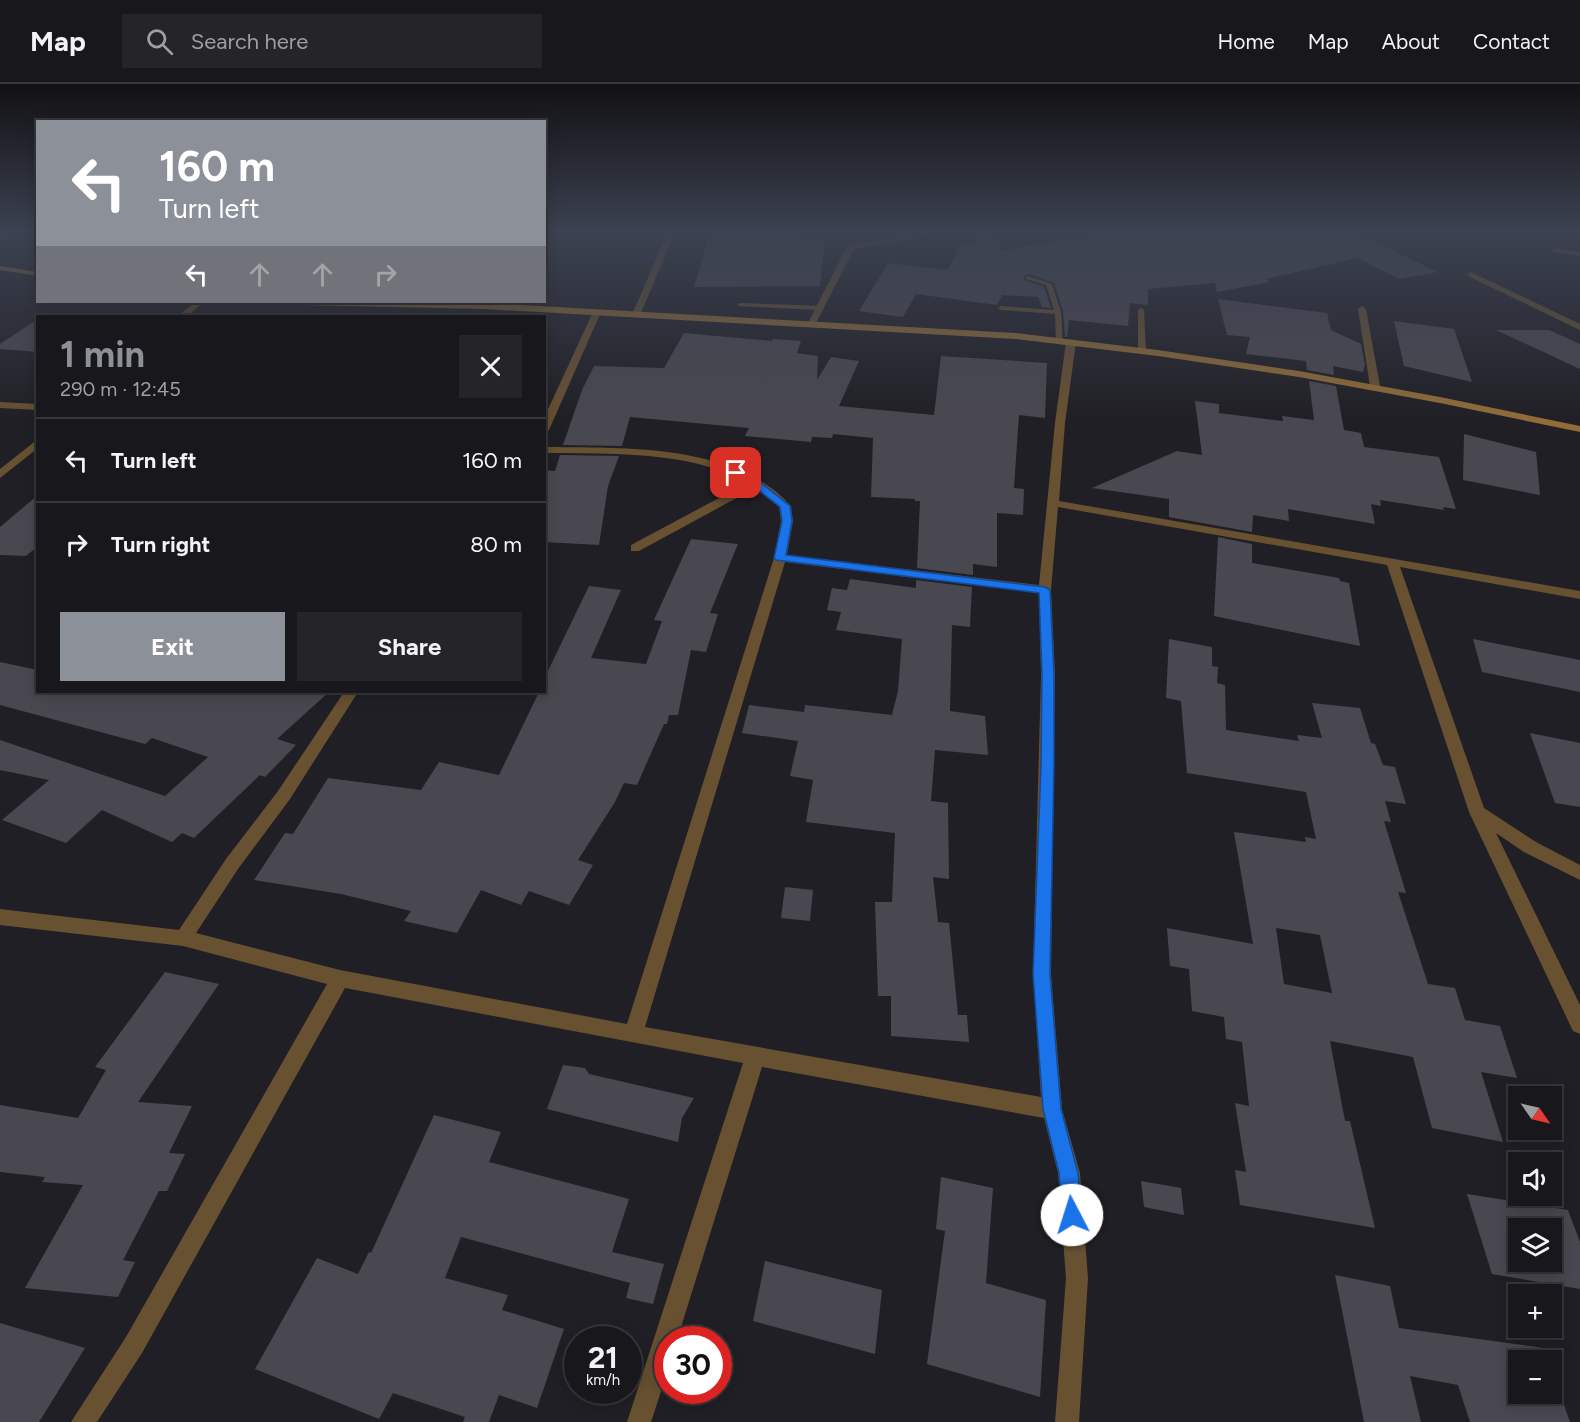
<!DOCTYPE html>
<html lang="en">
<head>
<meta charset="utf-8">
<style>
	body { margin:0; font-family:Figtree,sans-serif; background:#252429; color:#f1f3f6; height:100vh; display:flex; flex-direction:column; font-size:22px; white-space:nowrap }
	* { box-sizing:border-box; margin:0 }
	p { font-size:20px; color:#9f9fa3 }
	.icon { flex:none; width:33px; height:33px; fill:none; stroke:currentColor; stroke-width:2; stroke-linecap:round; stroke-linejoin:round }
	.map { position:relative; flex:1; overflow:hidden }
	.sheet { position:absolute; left:36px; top:231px; width:510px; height:378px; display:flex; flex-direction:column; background:#18171c; border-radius:0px; box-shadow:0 3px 15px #0003,0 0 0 2px #36363b }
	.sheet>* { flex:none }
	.hud { position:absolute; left:36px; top:36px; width:510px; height:183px; border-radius:0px; box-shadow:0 3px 15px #0003,0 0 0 2px #36363b; background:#8c9099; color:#fff; overflow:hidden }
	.needle { width:39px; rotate:124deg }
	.fabs { position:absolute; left:1508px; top:1002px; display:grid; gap:12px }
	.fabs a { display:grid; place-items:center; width:54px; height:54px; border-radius:0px; background:#18171c; box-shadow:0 3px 15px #0003,0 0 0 2px #36363b; font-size:30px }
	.speed { position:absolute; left:564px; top:1242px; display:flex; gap:12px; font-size:30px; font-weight:700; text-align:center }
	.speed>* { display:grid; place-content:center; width:78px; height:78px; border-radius:50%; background:#18171c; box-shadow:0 3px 15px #0003,0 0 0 2px #36363b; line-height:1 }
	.speed small { font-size:15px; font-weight:400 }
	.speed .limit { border:9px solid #d22; background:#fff; color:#111 }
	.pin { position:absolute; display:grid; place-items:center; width:51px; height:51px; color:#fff; margin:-26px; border-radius:12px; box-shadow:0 3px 9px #0006 }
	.me { position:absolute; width:66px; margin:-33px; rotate:355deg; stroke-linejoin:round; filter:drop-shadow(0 0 4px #0008) }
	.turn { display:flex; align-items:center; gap:21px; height:126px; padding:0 24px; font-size:27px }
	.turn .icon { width:78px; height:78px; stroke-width:2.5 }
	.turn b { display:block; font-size:42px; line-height:51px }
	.lanes { display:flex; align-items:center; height:57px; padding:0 24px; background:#0003; justify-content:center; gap:30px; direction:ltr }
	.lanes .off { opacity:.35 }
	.round { display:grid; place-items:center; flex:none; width:63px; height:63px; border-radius:0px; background:#252429 }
	.overview { display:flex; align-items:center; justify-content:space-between; height:102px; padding:0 24px }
	h1 { font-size:36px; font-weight:700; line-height:45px; color:#8c9099 }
	.primary-button { display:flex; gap:12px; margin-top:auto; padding:12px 24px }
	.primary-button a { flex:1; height:69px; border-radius:0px; background:#8c9099; color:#fff; font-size:24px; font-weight:700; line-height:69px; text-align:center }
	.primary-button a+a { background:#252429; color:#f1f3f6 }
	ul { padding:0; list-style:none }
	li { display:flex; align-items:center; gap:18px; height:84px; padding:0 24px; border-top:2px solid #36363b }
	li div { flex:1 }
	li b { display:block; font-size:22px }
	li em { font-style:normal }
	header { display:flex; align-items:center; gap:36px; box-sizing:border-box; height:84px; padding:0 30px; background:#18171c; border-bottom:2px solid #36363b }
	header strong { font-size:28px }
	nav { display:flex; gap:33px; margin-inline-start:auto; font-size:21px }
	.search { width:420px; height:54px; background:#252429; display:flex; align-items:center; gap:15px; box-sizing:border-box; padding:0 21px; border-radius:0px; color:#9f9fa3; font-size:22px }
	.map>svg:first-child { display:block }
	.building { fill:#494850; fill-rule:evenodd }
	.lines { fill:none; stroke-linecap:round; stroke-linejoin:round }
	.lane { fill:#685131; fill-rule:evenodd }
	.street { fill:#685131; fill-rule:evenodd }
	.secondary { fill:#916c38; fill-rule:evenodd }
	.route { fill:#1a73e8; stroke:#114b97; stroke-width:1.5 }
</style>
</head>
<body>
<header>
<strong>Map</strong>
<div class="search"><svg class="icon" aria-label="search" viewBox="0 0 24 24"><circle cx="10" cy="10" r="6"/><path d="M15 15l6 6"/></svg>Search here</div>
<nav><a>Home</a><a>Map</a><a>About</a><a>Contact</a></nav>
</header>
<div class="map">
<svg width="1580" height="1338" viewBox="0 0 1580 1338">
	<rect width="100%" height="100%" fill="#201f25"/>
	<path class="building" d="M730 149H801L803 155 825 156 820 202 694 203 709 153H730Z
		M1122 149H1355L1438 188 1399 195 1358 174 1266 195 1270 198 1217 208 1215 199 1148 205V221L1130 219 1128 242 1069 236 1067 253H1065L1063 227 1054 199 1029 190 1025 191 1024 196 1044 203 1051 224 1042 223 1038 213 1002 211 997 221 916 210 903 233 859 227 888 179 947 186 961 160 974 162 975 151 999 153V167L1068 155Z
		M1218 215 1327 229 1331 246 1361 260 1365 281 1363 288 1333 282 1334 291 1307 286 1306 277 1246 270 1250 253 1227 251Z
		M38 235V268L0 265V260Z
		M1394 237 1454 245 1472 298 1404 282Z
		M1496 246H1549L1580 260V285Z
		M684 249 772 257 773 255 801 257 797 269 818 272 817 296 831 273 859 277 839 322 934 331 941 272 1047 279 1045 334 1019 331 1014 404 1024 405 1023 431 997 429V483L973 480V491L917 484 920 417H915V415L871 413 873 354 833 350 832 354 812 353 811 358 745 352 749 344 630 333 622 362 563 361 582 306 594 282 664 284Z
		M1309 297 1336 302 1344 346 1361 349 1364 363 1439 373 1456 425 1443 423 1444 426 1380 416 1381 422 1371 420 1375 440 1288 425 1289 437 1253 431 1252 448 1169 433V415L1092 404 1177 367 1202 371 1195 317 1219 320V329L1283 337 1282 332 1314 336Z
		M1464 350 1536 368 1540 411 1463 396Z
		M560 371 619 372 608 402 599 461 544 458V386L555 387Z
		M38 411V462L26 472 0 471V443Z
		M1218 453 1252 460V479L1339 494 1340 497 1349 499 1360 562 1214 532Z
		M691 455 738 460 710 529 718 530 706 568 691 566 678 631H669L667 640H664L637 701 624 699 615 718 578 776 593 781 569 821 529 807 521 821 481 806 457 849 404 837 411 827 341 810 254 796 285 749 293 750 328 694 421 706 439 678 499 691 539 608H544V595L589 502 621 506 591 574 646 580 662 537 654 536Z
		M850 495 916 504V496L972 503 970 543 952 541 950 627 985 632 988 671 935 666 931 717 948 719 949 795 933 793 938 838 949 839 958 931H967L969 958 891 952V912H878L875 818H892L895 749 806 738 813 696 790 692 798 657 742 649 749 621 804 628 805 621 892 631 898 607 902 555 836 546 841 528 827 526 832 504 847 506Z
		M1169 555 1212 563V582L1218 583 1217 599 1225 601 1226 646 1299 657 1297 651 1322 654 1312 619 1360 624 1371 659 1375 660 1383 681 1395 683 1406 720 1385 717 1391 738 1384 737 1406 809 1398 808 1428 900 1455 904 1465 936 1500 942 1517 994 1481 988 1503 1058 1432 1044 1413 973 1330 957 1345 1037H1350L1375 1144 1240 1121 1235 1086 1246 1088 1235 1019 1249 1022 1242 958 1226 955 1224 933 1192 927 1189 885 1170 882 1167 844 1253 860 1234 748 1306 758 1305 753 1316 755 1306 708 1187 689 1181 617 1166 614ZM1276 844 1320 851 1332 909 1284 900Z
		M1473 555 1580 576V608L1482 588Z
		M0 578 38 586V608H329L277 655 296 661 265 693 260 691 194 754 182 749 172 758 102 726 66 759 2 736 49 696 0 686V656L165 712 208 673 152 654 145 660 0 621Z
		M1530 649 1580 659V723L1555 719Z
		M785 803 813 806 810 837 781 834Z
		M165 888 219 900 138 1018 192 1022 169 1069 185 1070 167 1107H159L123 1176 135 1178 118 1213 25 1204 83 1101 42 1098 45 1093 0 1088V1021L78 1034 106 986 95 983Z
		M563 981 585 984 589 990 694 1014 682 1034 678 1058 547 1025Z
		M434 1031 501 1048 489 1078 629 1115 612 1168 664 1180 653 1220 626 1214 630 1199 461 1153 445 1194 508 1211 502 1226 564 1245 537 1324 499 1311 489 1338H463L465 1333 393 1309 379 1335 255 1285 317 1174 358 1190 369 1168 371 1169Z
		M941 1093 993 1104 986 1199 1046 1216 1040 1313 927 1280 945 1147 936 1145Z
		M1141 1097 1181 1104 1184 1131 1144 1123Z
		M1467 1110 1568 1126 1580 1158V1205L1492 1190ZM1518 1144H1551V1178H1518Z
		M765 1177 882 1206 875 1270 753 1237Z
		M1335 1191 1390 1202 1399 1244 1544 1264 1548 1276H1518V1310H1551V1284L1570 1338H1470L1458 1301 1410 1292 1421 1338H1364Z
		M0 1239 85 1264 39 1338H0Z"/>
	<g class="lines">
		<path class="lane" d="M1028 192 1052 200 1061 228 1063 259 1056 257 1055 230 1001 226 998 224 1001 222 1054 226 1046 201 1026 195V193Z
			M740 219 820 222 823 224 820 226 738 222V220Z
			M1141 224 1144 226 1146 268 1142 270 1138 268V226Z"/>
		<path class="street" d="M8 149H17L0 157V152Z
			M667 149H675L640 231 633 233 632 231Z
			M927 149H942L854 165 816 239 809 241 808 239 848 161Z
			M1556 164 1580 168V172L1553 168V164Z
			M1471 188 1580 240V246L1468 192 1467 190Z
			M195 218H204L187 232H178Z
			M1362 222 1366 225 1380 302 1375 305 1370 302 1358 225Z
			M593 228 600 230 549 346 544 349V334Z
			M1071 255 1076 258 1065 339 1059 417 1580 507V515L1400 483 1484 724 1536 758 1580 781V796L1524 768 1496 749 1580 921V950L1573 947 1469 728 1387 481 1058 423 1051 506 1055 591 1051 890 1062 1025 1080 1089 1088 1194 1079 1338H1055L1066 1194 1058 1089 1044 1034 762 983 677 1256H668V1286L651 1338H627L743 979 345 904 142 1269 97 1338H71L126 1253 327 900 183 862 0 841V825L179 846 226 775 278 707 344 608H358L290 715 238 785 196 849 340 886 627 940 774 474 781 437 779 423 755 404 639 467H631V461L747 399C691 366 608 370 544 369V363C621 364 736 359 791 422L793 437 787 471 1039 501 1055 339 1066 258ZM785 478 1039 509 1041 591 1033 890 1041 1013 645 943Z
			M0 318 38 320V326L0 324Z
			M38 355V364L0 394V385Z"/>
		<path class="secondary" d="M0 182 38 188V192L0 186Z
			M297 218 484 219 1016 249 1158 266 1299 287 1440 313 1580 342V348L1440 319 1299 293 1158 272 1016 255 484 225 301 221Z"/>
	</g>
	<linearGradient id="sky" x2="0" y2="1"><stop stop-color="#121114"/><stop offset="0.44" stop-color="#3c4251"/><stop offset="1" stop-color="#3c4251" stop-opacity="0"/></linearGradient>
	<rect width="1580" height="336" fill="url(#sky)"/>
	<path class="route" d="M736 386 759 397 790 422 792 437 786 471 1045 503 1050 506 1054 591V681L1050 890 1061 1025 1078 1089 1082 1131 1079 1138 1072 1141 1065 1138 1062 1131 1059 1089 1043 1025 1033 890 1041 681 1042 591 1039 509 776 476 774 474 782 437 780 423 752 401 732 391 731 389Z"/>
</svg>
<div class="fabs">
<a><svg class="needle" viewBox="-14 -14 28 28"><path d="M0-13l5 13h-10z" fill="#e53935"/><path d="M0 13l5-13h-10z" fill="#9f9fa3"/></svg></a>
<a><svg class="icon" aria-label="sound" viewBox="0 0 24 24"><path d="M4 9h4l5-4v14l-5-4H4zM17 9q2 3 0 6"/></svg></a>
<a><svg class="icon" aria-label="layers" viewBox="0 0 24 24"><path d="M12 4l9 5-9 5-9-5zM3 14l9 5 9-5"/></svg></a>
<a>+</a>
<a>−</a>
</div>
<div class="speed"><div>21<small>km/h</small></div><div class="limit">30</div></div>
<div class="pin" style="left:736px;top:389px;background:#d93025"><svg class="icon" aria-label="arrive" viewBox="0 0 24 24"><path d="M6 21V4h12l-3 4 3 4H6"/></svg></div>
<svg class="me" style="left:1072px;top:1131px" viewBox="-20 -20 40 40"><circle r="19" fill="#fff"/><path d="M0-13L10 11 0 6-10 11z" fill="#1a73e8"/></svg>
<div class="hud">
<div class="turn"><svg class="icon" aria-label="left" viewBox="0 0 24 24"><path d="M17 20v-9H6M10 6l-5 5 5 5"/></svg><div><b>160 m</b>Turn left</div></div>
<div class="lanes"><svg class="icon" aria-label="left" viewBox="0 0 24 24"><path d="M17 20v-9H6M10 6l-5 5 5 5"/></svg><svg class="icon off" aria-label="ahead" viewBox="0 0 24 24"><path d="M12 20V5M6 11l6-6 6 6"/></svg><svg class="icon off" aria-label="ahead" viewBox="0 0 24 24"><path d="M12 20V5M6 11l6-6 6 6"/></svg><svg class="icon off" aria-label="right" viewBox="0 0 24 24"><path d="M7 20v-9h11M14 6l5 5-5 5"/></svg></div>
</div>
<section class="sheet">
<div class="overview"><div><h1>1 min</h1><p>290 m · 12:45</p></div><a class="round"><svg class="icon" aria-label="close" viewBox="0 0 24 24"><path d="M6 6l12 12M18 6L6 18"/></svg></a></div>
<ul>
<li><svg class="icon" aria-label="left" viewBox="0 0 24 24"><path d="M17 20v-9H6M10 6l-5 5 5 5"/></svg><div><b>Turn left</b></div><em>160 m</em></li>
<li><svg class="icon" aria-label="right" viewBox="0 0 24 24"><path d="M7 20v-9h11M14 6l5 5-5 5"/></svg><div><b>Turn right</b></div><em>80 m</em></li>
</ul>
<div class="primary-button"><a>Exit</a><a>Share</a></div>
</section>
</div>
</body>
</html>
